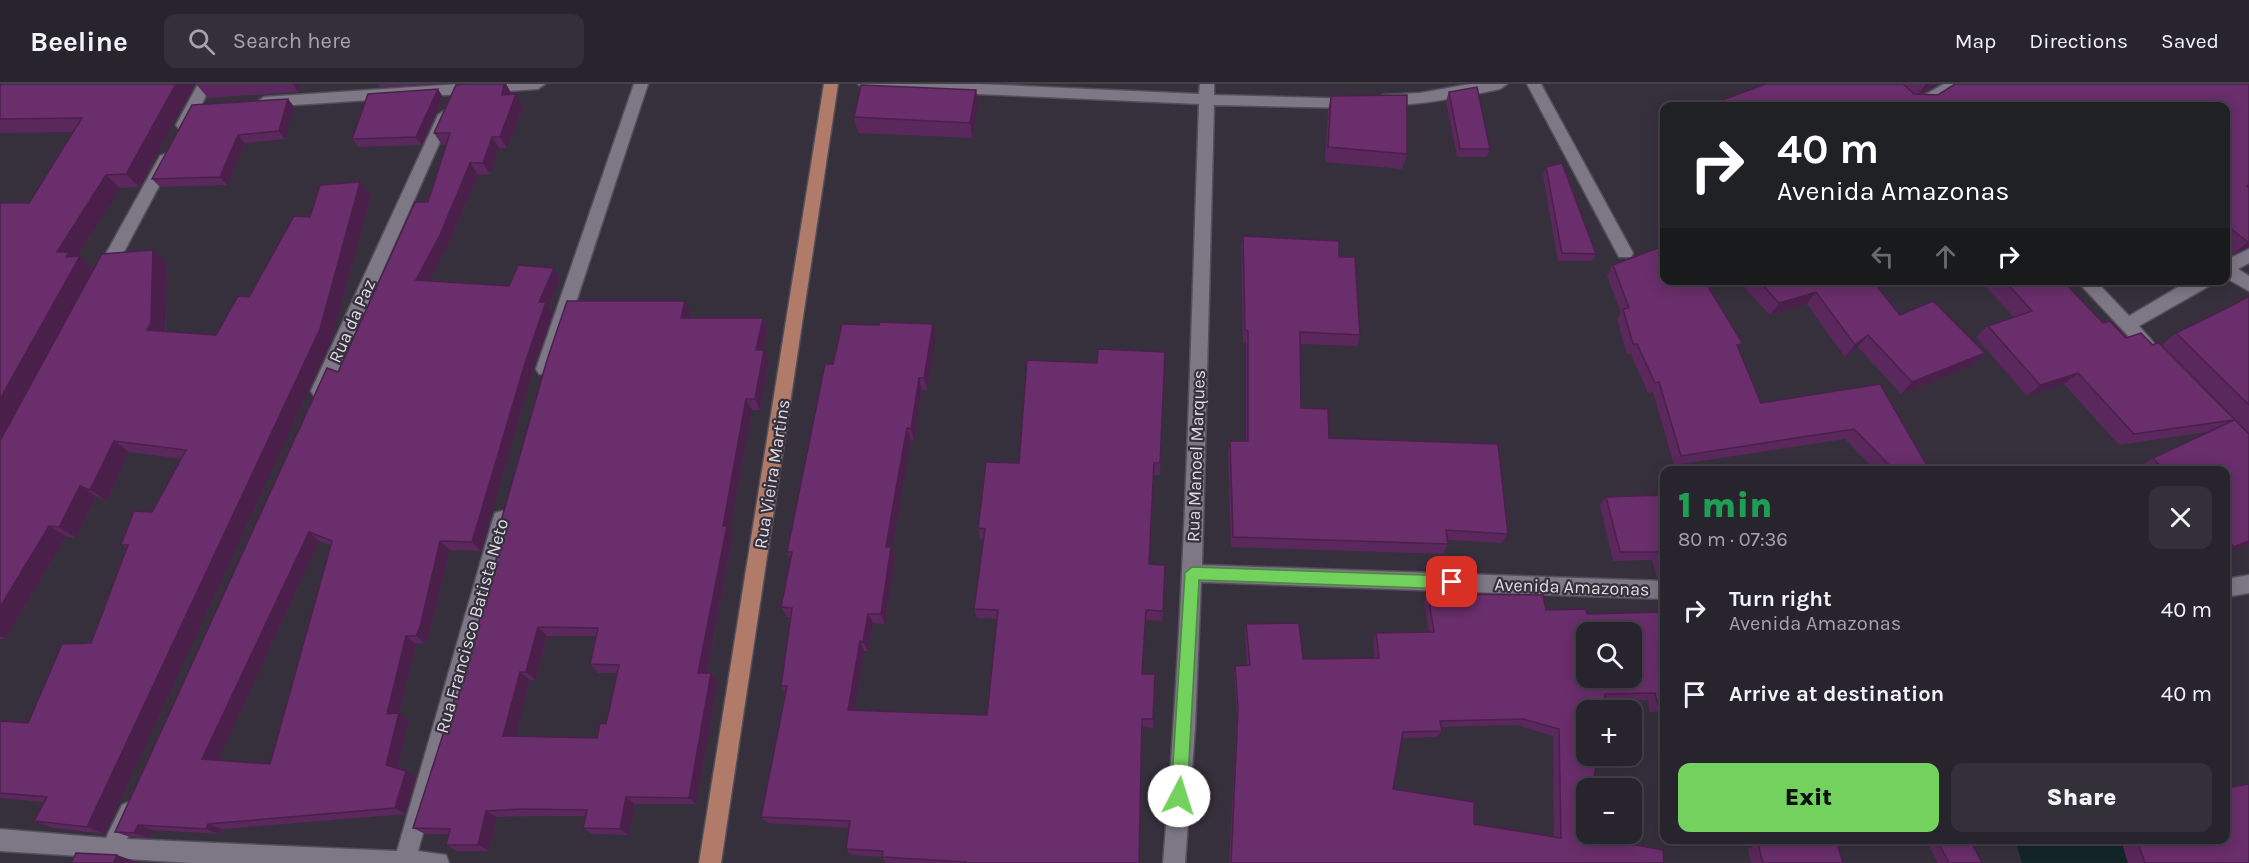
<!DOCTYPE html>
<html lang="en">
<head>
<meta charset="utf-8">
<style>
	body { margin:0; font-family:Karla,sans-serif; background:#34303a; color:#f1f3f6; height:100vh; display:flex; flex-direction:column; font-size:22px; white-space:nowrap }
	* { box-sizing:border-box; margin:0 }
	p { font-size:20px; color:#a5a4aa }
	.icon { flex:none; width:33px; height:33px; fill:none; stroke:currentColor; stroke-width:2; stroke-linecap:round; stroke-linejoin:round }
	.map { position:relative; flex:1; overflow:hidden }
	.drawer { position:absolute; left:1660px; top:382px; width:570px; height:378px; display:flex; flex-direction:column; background:#28242e; border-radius:12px; box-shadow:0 3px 15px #0003,0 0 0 2px #44414a }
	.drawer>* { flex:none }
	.guide { position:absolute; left:1660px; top:18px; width:570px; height:183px; border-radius:12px; box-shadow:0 3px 15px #0003,0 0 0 2px #44414a; background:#202124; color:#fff; overflow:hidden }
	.tools { position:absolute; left:1576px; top:538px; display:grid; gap:12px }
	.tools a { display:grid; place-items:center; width:66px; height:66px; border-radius:12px; background:#28242e; box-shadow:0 3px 15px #0003,0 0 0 2px #44414a; font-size:30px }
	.pin { position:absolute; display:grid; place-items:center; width:51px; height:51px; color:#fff; margin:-26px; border-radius:12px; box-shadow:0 3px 9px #0006 }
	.me { position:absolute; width:66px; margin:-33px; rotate:5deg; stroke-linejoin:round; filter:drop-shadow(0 0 4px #0008) }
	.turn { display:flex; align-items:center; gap:21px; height:126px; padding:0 18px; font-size:27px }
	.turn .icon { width:78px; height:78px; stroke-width:2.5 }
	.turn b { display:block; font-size:42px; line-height:51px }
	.lanes { display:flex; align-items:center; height:57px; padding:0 18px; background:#0003; justify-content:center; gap:30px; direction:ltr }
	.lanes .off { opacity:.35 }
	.round { display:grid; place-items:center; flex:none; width:63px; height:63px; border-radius:12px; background:#34303a }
	.head { display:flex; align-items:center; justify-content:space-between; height:102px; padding:0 18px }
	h1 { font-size:36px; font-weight:800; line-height:45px; color:#1e9e55 }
	.cta { display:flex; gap:12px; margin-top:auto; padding:12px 18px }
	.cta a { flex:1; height:69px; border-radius:12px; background:#72d25d; color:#111; font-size:24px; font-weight:800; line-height:69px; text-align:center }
	.cta a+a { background:#34303a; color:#f1f3f6 }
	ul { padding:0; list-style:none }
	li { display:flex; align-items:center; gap:18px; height:84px; padding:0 18px }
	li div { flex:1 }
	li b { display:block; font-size:22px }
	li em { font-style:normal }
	header { display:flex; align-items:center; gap:36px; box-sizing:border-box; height:84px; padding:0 30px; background:#28242e; border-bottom:2px solid #44414a }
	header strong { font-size:28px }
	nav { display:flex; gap:33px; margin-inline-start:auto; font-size:21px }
	.search { width:420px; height:54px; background:#34303a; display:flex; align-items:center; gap:15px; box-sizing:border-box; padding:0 21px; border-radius:12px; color:#a5a4aa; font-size:22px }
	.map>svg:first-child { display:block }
	.water { fill:#142528 }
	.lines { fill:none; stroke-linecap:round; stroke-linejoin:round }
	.minor-casing { stroke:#534f5a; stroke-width:3 }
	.major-casing { stroke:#534f5a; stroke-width:3 }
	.minor { fill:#7d7786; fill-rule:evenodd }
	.major { fill:#b07b68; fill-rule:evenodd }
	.wall { fill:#5a285c; fill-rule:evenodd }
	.shaded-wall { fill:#4a204b }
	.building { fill:#692e6b; stroke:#4a204b; stroke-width:1.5; fill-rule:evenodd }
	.route { fill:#72d25d; stroke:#4a883c; stroke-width:1.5 }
	.labels { text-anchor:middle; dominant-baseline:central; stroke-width:4.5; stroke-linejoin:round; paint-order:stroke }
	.street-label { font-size:18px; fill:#dfdce4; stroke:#36303d }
</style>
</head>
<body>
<header>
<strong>Beeline</strong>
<div class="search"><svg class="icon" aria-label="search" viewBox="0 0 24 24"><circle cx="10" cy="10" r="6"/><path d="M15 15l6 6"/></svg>Search here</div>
<nav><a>Map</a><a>Directions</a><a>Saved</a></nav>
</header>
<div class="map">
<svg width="2249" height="779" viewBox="0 0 2249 779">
	<rect width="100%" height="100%" fill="#36303d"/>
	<path class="water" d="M2226 673 2232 779H2022L2015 756H2226Z"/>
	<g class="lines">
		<g class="minor-casing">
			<path id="minor" d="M198 0H212L189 45H179L176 41Z
				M459 0H545L538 5 264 23 257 18 264 13Z
				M634 0H648L554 285 551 290H539L536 285Z
				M858 0H980L1199 10 1200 0H1214V11L1358 15 1360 19 1353 24 1214 21 1202 481 1665 497V515L1201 498 1195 645 1185 779H1163C1185 527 1190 273 1199 20L865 5Z
				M1470 0H1507L1500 5C1481 9 1385 30 1376 16L1383 11 1420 9Z
				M1527 0H1541L1633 169 1631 173H1619Z
				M1944 0H1963L1928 22H1910L1912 18Z
				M445 26 452 31 329 307 326 312 320 314 314 312 311 307 438 31Z
				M165 70 173 76 110 194H98L96 189 98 184 160 72Z
				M2249 165V179L2238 185 2249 192V207L2226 194V176Z
				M2076 196H2095L2129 232 2190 196H2213L2211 201 2139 242 2161 267 2159 272H2147Z
				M502 427 509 429 511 435 418 767 446 771 449 779H191L0 767V745L106 754 122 721 129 718 136 721 139 728 127 755 397 767 493 435 495 429Z
				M2249 491V509L2226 513V495Z"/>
		</g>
		<g class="major-casing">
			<path id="major" d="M824 0H838L721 779H699Z"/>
		</g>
		<use href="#minor" class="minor"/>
		<use href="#major" class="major"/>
	</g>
	<path class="wall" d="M0 0H195L139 103 120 104 77 172 94 185 153 166 167 179 166 248 216 251 249 213 310 133 371 111 331 258 105 750 54 744 34 737 44 718 0 714V637L28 639 91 559 126 464 121 461 152 428 181 375 129 368 107 417 96 412 76 454 66 452 5 555H0V119H29L73 48 0 49Z
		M196 0H301L298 8 208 14Z
		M378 0H451L380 3Z
		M467 0H506L511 9V11L523 22 507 64H499L490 90 478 91 448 161 429 196 509 202 560 194 549 223 553 229 533 286 481 467 450 466 429 551 425 559 416 560 399 629 409 636 398 684 406 687 416 692 405 730 222 745 219 750 153 746 149 754 130 753 115 748 338 288 428 118 446 60 442 61 434 49ZM319 457 331 461 270 680 218 676Z
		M1766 0H1939L1920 11H1938L1955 0H2249V102L2248 103 2249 104V163L2233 170 2226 165V22H1706Z
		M976 6 978 22 972 54 858 49 854 33Z
		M1449 8 1490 65 1487 73H1457L1446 17Z
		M1331 12 1407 70 1402 85 1325 78 1328 27Z
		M443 13 422 61 358 63 352 55Z
		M288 15 294 23 285 55 245 59 227 101 160 103 152 95Z
		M1546 83 1596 170 1592 177H1558L1543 91Z
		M1243 152 1339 173 1360 251 1357 262 1300 260 1301 324 1329 354 1508 450 1502 459 1448 456V460L1443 470 1231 463 1228 367 1230 357H1246V258H1243L1241 164Z
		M1613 181 1739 265 1761 319 1880 300 1930 387H1876L1845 355 1674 381 1653 308 1648 309 1631 270H1627L1617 235 1621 228 1607 192Z
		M1741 196H1872L1900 231 1973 281 1901 310 1858 263 1845 273 1807 220 1770 231 1746 205Z
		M1992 196H2062L2103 239 2126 254 2153 261 2249 350V460L2226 469V387H2139L2137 385 2153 374 2207 348 2119 361 2064 300 2027 312 1976 253 1988 242 2014 233 1986 203Z
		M2249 212V349L2162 261 2176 249 2235 220Z
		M691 229 690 234H763L768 246 764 266 769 278 760 326H752L730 447 733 452 707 589 718 597 696 720H635L629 751 592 750 583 744 586 732H534L497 733 489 767H457L446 761 449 750H425L413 744 458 613 500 463 495 458ZM547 552H596L590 580 598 589H617L606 640 597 654 515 653 530 596H536Z
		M879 241 936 253 927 306H922L914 357 911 356 900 416 892 465 895 474 885 540 873 539 868 567H864L854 627 987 631 997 535 977 534 974 525 983 455H980L978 444 1019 379 1097 279 1165 268 1160 391H1153L1149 480 1163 527 1162 537 1145 536 1142 590H1155L1153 644 1142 643 1139 779H886L882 773 851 771 846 765 849 744 768 739 761 733 786 609 781 602 790 533H787L781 523 790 475 787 468 833 280Z
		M1665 411V495L1657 494 1652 476 1613 477 1600 421 1606 413Z
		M1428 510 1587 530 1665 528V627L1650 628 1648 616 1604 617 1593 703 1609 756 1664 779H1229L1237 632 1234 589 1235 582 1247 581 1245 548 1246 540 1303 575 1375 574 1373 556 1376 549 1429 548 1424 518ZM1517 641 1553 652 1554 753 1474 740 1393 705 1402 654 1437 653 1442 647 1441 643Z
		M1926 756H1970L1982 779H1938Z
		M2121 756H2226L2249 779H2128Z
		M1758 760 1843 779H1751L1748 765Z"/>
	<path class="shaded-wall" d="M176 0H195L139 103 126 90Z
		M293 0H301L298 8Z
		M504 0H506L511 9 508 22 502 11Z
		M1926 0H1939L1917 12Z
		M438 5 443 13 422 61 416 53Z
		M976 6 978 22 972 54 970 39Z
		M516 10 523 22 507 64 500 53Z
		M288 15 294 23 285 55 279 47Z
		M238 51 245 59 227 101 220 93Z
		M492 53 499 64 490 90 483 79Z
		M470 79 478 91 448 161 424 206 416 196Z
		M106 91 120 104 76 174 80 172 94 185 0 358V315L57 168Z
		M360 98 371 111 331 258 105 750 87 743Z
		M2249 157V163L2233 170 2248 158Z
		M153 166 167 179 165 252 147 246Z
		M554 184 560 194 549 223 553 229 533 286 481 467 472 458 539 218Z
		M1816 208 1807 220 1770 231 1779 219Z
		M685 217 691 229 687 245 681 234Z
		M763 234 768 246 761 278 756 266Z
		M933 240 936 253 927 306 924 294Z
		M1868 251 1858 263 1845 273 1855 261Z
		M764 266 769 278 760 326 755 315Z
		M1985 269 1973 281 1901 310 1912 298Z
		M2078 289 2064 300 2027 312 2040 301Z
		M919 294 922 306 914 357 911 345Z
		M746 315 752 326 730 447 733 452 705 597 698 589 723 442Z
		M907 344 911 356 892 465 895 474 885 540 881 530 886 463Z
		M114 357 129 368 107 417 90 406Z
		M80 402 96 412 76 454 59 443Z
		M49 442 66 452 5 555 0 552V523Z
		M309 448 319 457 216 681 202 675Z
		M440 457 450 466 429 551 425 559 416 552Z
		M2249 457V460L2226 469V468L2234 463Z
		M868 530 873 539 868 567 863 558Z
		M538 543 547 552 536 596 526 588Z
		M406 552 416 560 399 629 409 636 397 687 386 681 387 630Z
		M860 557 864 567 853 635 848 626Z
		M520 588 530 596 514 660 503 652Z
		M711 589 718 597 696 720 689 714Z
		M406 687 416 692 405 730 395 724Z
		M626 713 635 720 629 751 620 745Z
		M486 727 497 733 489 767 478 761Z
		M208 740 222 745 219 750 206 745Z
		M138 741 153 746 149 754 134 749Z
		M117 771 137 778V779H113Z"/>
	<path class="building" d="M1 0H176L126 90 106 91 57 168H69L66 173 80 172 0 315V119H29L82 34 0 35V2Z
		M467 0H504L502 11 516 10 500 53H492L483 79H470L440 151 416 196 509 202 518 181 554 184 539 218H546L526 276 472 458 440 457 420 543 416 552H406L387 630 399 629 386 681 406 687 395 724 208 740 206 745 138 741 134 749 115 748 327 284 338 288 415 118H428L450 49H434L456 1ZM309 448 332 457 270 680 202 675Z
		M1766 0H1903L1914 10 1938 11 1955 0H2249V101L2247 102 2249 104V157L2248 158 2226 141V22H1706Z
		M861 1 976 6 970 39 854 33Z
		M1477 3 1490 65H1460L1449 8Z
		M438 5 416 53 352 55 368 10Z
		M1407 11V70L1328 63 1331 12Z
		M288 15 279 47 238 51 220 93 152 95 192 21Z
		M1562 79 1596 170 1562 169 1546 83Z
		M360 98 320 245 87 743 34 737 47 713 0 709V637L28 639 62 560 91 559 128 461H121L134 427 152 428 186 366 114 357 90 406 80 402 59 443 49 442 0 523V357L102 170 153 166 151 239 147 246 216 251 238 212 249 213 294 132 310 133 320 101Z
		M1243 152 1339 157V173H1355L1360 251 1300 248 1301 324 1328 325 1329 354 1498 360 1508 450 1446 446 1448 460 1233 453 1230 357H1248V247L1245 246Z
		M1660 163 1665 168V196H1704L1743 260 1737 261 1761 319 1880 300 1930 387H1895L1854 345 1681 372 1659 298 1655 299 1637 260H1633L1623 225 1629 224 1613 181Z
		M1758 196H1872L1900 231 1933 217 1985 269 1912 298 1868 251 1855 261 1816 208 1779 219Z
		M2004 196H2062L2103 239 2110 237 2126 254 2141 249 2153 261 2158 258 2249 350V457L2234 463 2226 454V387H2165L2153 374 2234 336 2134 350 2078 289 2040 301 1988 242 2032 227Z
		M2249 212V321L2176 249 2235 220Z
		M567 217H685L681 234H763L756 266H764L755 315H746L723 442H727L698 589H711L689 714 626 713 620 745 583 744 587 726 524 725 486 727 478 761H446L450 745 413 744 455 613H458L501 458H495L547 276ZM538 543 598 544 590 580 619 581 606 640 600 639 597 654 503 652 520 588H526Z
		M879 238 933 240 924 294H919L911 345 907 344 896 405 886 463H891L881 530H868L863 558 860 557 848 626 987 631 998 526 974 525 985 445 978 444 986 378 1019 379 1027 276 1097 279 1098 265 1165 268 1160 379H1154L1149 480 1165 481 1163 527 1146 526 1142 590H1155L1153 635H1142L1139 779H966V778L882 773 883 767 846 765 850 737 761 733 787 602H781L792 524 781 523 792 468H787L825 280H833L842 240 879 241Z
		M1665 411V486L1659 468H1620L1606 413Z
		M1428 510 1543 511 1546 526 1586 525 1587 530 1665 528V621H1658L1655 609 1605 610 1603 627H1587V672H1597L1593 703 1605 705H1587V750H1609V756L1663 766 1664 779H1231L1238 625 1235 582 1250 581 1246 540 1299 539 1303 575 1379 574 1376 549 1434 548ZM1587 549H1632V594H1587ZM1523 635 1559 645 1561 754 1474 740V718L1393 705 1403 648 1442 647 1440 637Z
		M2249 700V779H2145L2137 756H2226V704Z
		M1937 756H1970L1982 779H1949Z
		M1837 759 1843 779H1763L1758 760Z
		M76 769 117 771 113 779H71Z"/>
	<path class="route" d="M1192 483 1452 492 1459 498 1452 505 1199 496 1187 712 1185 717 1179 720 1173 717 1171 712 1185 489Z"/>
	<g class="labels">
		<g class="street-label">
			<text transform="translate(352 237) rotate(-66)">Rua da Paz</text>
			<text transform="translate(1196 372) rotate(-88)">Rua Manoel Marques</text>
			<text transform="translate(772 390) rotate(-81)">Rua Vieira Martins</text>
			<text transform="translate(1572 503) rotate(2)">Avenida Amazonas</text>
			<text transform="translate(472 542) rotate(-74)">Rua Francisco Batista Neto</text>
		</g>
	</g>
</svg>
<div class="tools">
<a><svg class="icon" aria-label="search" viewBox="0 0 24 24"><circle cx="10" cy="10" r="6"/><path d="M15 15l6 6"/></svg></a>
<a>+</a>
<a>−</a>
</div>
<div class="pin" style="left:1452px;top:498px;background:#d93025"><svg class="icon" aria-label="arrive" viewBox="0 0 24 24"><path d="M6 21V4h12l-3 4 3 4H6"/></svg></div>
<svg class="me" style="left:1179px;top:712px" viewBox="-20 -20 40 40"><circle r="19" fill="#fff"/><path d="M0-13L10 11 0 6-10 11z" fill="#72d25d"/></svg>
<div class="guide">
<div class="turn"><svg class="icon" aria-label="right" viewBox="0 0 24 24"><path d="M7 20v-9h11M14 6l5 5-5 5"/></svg><div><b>40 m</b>Avenida Amazonas</div></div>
<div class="lanes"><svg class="icon off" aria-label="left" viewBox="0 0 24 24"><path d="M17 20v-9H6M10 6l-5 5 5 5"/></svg><svg class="icon off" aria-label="ahead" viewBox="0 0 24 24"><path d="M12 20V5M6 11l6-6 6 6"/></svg><svg class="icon" aria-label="right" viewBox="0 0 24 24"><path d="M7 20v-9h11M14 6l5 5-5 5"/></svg></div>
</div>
<section class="drawer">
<div class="head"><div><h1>1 min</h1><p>80 m · 07:36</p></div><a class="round"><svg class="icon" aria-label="close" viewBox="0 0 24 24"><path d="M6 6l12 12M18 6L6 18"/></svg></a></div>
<ul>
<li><svg class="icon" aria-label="right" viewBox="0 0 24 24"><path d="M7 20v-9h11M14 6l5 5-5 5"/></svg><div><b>Turn right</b><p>Avenida Amazonas</p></div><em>40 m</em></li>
<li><svg class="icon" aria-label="arrive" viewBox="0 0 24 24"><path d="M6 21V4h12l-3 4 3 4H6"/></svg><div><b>Arrive at destination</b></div><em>40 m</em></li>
</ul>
<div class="cta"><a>Exit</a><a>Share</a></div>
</section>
</div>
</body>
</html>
